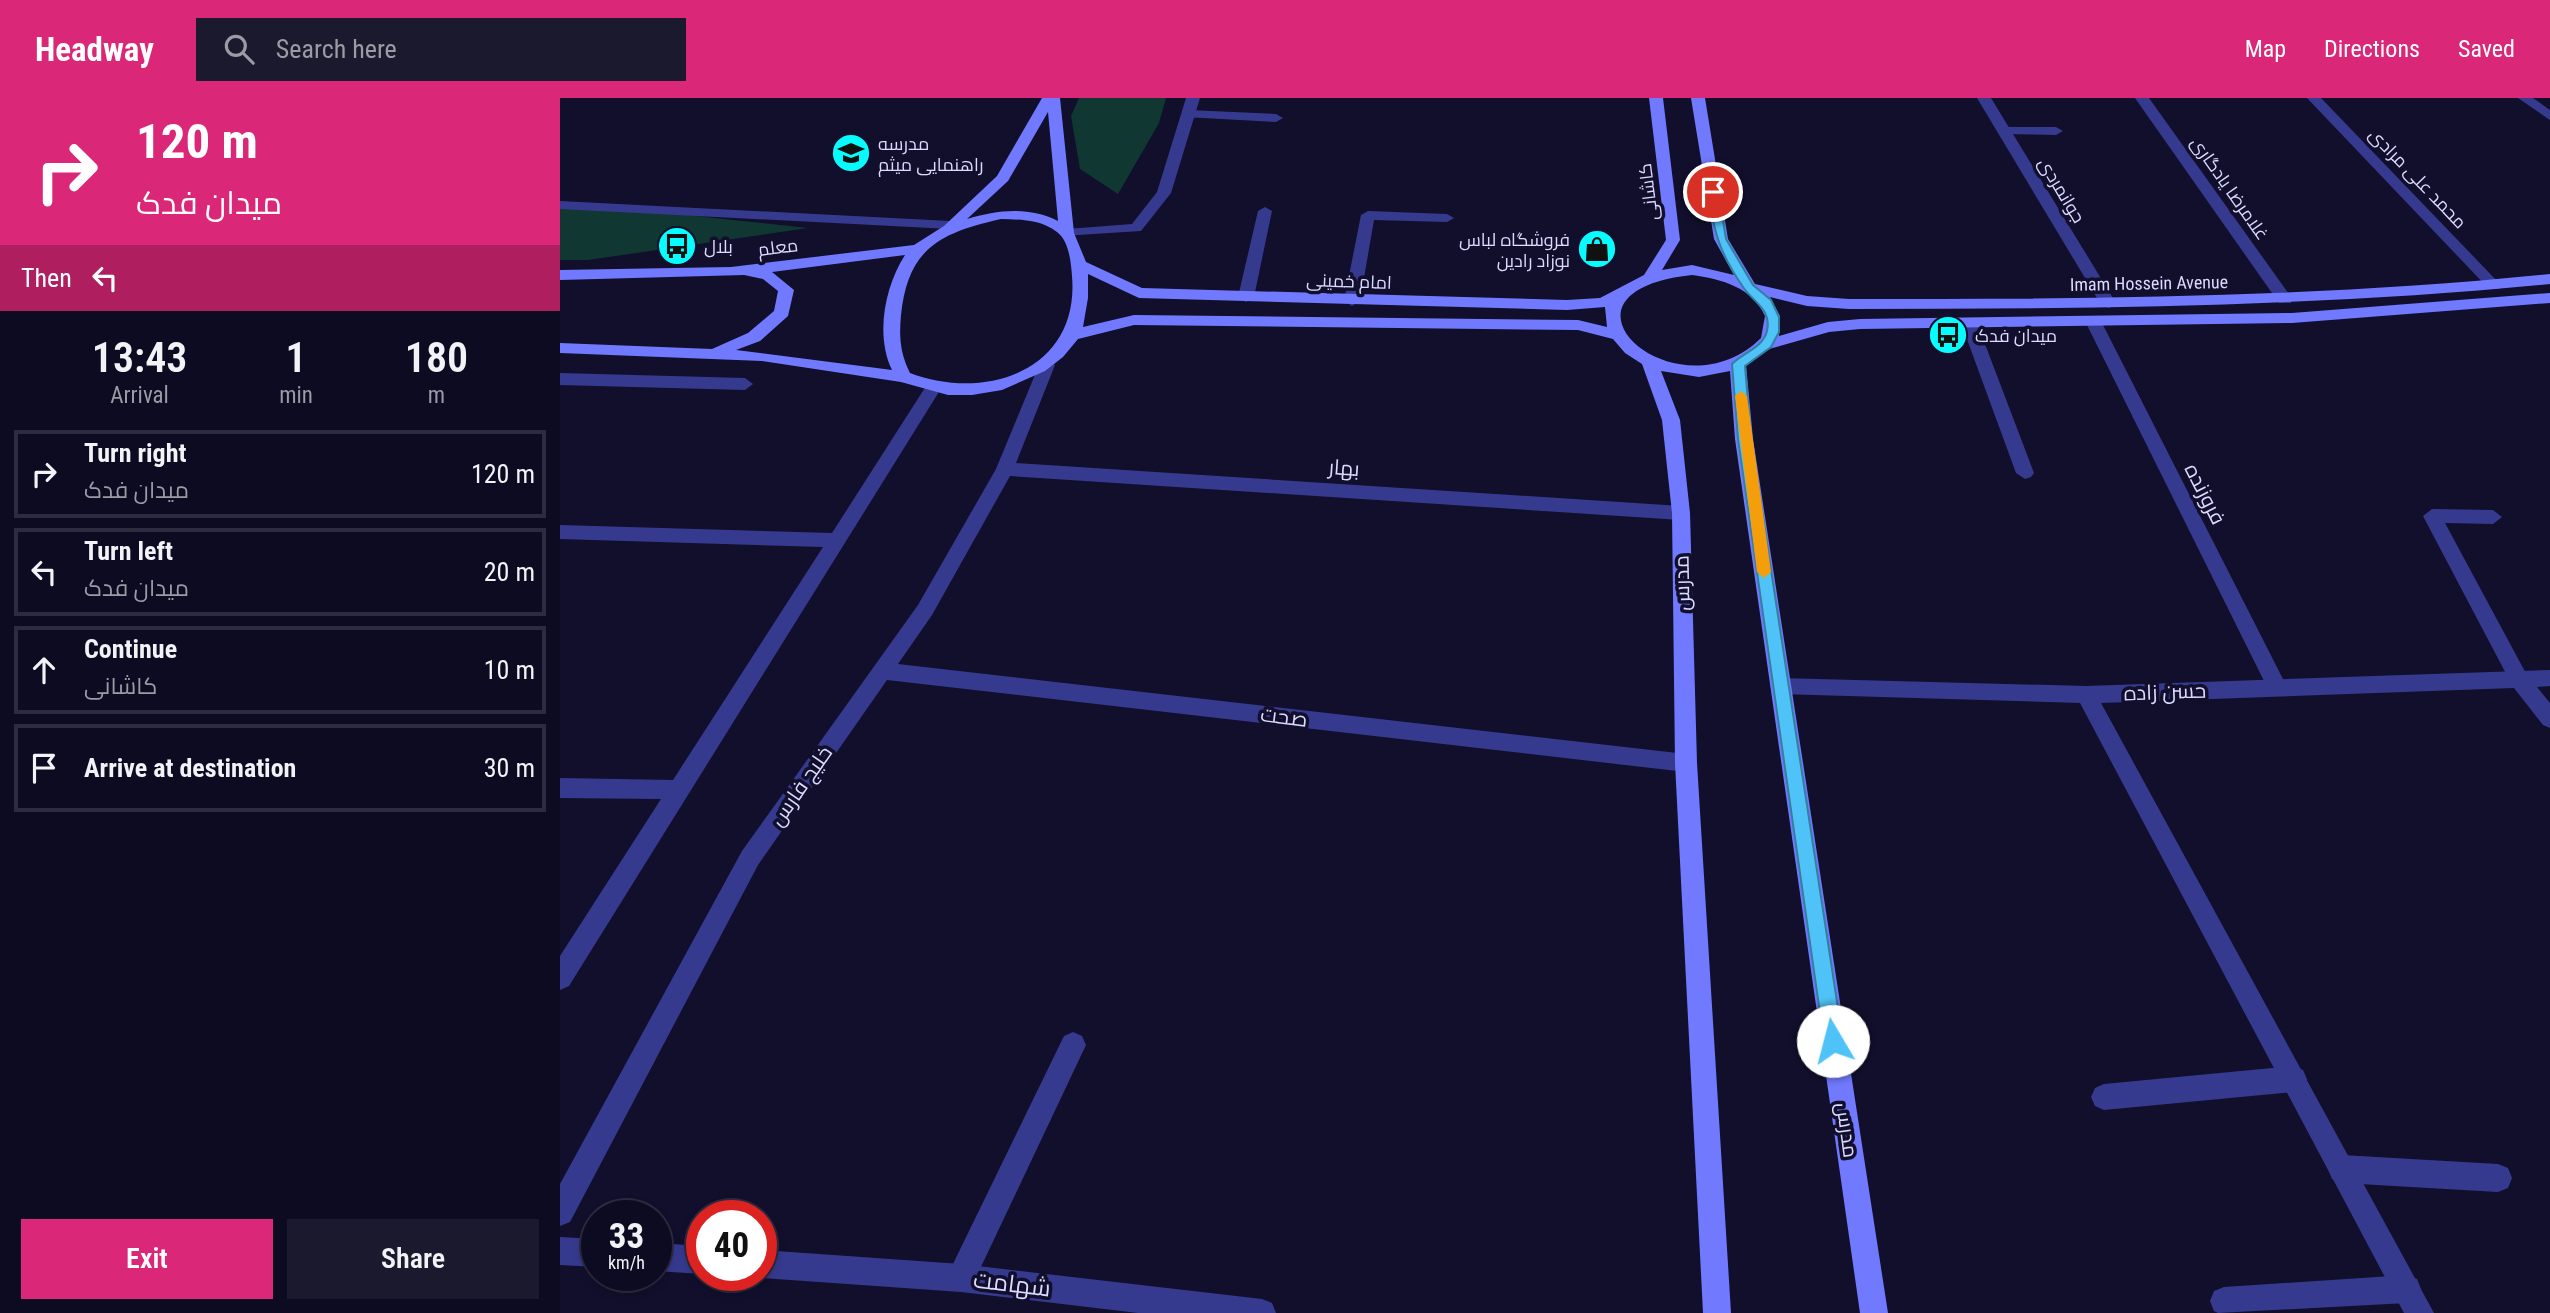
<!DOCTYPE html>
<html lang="en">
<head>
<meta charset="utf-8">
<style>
	body { margin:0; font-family:"Roboto Condensed",Cairo,sans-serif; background:#1b192e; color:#f1f3f6; height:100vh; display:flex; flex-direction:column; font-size:26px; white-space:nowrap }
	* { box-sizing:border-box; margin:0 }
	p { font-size:23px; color:#9a9ba5 }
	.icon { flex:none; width:38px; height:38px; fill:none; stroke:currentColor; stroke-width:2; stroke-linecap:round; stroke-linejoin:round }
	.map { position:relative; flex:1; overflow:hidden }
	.side { display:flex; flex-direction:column; background:#0d0b21; width:560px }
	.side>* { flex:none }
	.guide { background:#db2777; color:#fff; overflow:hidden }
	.speed { position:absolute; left:21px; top:1102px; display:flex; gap:14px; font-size:35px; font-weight:700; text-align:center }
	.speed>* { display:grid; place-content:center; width:91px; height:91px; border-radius:50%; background:#0d0b21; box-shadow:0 4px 10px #0003,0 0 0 2px #2d2b3f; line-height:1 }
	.speed small { font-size:18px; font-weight:400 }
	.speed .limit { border:10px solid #d22; background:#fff; color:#111 }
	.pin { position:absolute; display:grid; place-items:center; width:60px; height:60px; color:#fff; margin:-30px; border:4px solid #fff; border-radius:50%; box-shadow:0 2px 7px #0007 }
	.me { position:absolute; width:77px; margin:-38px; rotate:352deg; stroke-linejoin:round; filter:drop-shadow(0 0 5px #0008) }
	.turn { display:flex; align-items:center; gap:24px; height:147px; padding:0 21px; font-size:32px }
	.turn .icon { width:91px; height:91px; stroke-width:2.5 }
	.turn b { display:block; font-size:49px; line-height:60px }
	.then { display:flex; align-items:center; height:66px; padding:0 21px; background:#0003; gap:14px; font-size:26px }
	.eta { display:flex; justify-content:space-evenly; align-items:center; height:119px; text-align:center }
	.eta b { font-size:42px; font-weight:600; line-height:49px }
	.action { display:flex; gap:14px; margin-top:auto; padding:14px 21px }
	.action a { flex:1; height:80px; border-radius:0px; background:#db2777; color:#fff; font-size:28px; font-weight:600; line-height:80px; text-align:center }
	.action a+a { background:#1b192e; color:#f1f3f6 }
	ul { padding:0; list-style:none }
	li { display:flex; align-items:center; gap:21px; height:88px; margin:0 14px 10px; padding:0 7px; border:4px solid #2d2b3f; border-radius:0px }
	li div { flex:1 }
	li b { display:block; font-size:26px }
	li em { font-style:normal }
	header { display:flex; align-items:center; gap:42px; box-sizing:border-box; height:98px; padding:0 35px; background:#db2777; color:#fff }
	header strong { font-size:33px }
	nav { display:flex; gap:38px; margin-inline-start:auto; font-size:24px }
	.search { width:490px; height:63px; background:#1b192e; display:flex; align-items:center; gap:18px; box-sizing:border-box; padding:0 24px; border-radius:0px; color:#9a9ba5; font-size:26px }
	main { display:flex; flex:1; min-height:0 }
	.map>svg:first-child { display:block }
	.green { fill:#113732 }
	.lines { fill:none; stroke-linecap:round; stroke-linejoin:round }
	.lane { fill:#363a8f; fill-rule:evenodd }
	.street { fill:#363a8f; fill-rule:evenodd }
	.secondary { fill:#717aff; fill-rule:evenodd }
	.route { fill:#4fc3f7; stroke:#337fa1; stroke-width:2 }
	.slow { fill:#f59e0b }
	.labels { text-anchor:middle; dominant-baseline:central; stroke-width:7; stroke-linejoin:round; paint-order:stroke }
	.far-poi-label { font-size:18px; fill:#dbdaff; stroke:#110f2c; text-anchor:start }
	.far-street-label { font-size:18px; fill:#dbdaff; stroke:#110f2c }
	.street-label { font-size:21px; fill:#dbdaff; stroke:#110f2c }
	.near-street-label { font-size:24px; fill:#dbdaff; stroke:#110f2c }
</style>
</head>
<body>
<header>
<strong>Headway</strong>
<div class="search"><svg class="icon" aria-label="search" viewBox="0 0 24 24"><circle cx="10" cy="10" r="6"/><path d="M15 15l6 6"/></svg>Search here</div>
<nav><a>Map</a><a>Directions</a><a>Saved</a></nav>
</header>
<main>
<section class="side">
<div class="guide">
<div class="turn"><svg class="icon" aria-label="right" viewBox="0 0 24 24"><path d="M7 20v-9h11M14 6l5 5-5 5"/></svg><div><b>120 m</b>میدان فدک</div></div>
<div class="then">Then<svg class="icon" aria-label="left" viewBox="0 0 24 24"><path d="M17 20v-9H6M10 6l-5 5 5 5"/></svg></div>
</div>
<div class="eta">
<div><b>13:43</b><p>Arrival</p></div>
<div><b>1</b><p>min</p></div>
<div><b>180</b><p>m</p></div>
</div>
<ul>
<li><svg class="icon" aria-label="right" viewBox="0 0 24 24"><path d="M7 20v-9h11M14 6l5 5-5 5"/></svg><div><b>Turn right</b><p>میدان فدک</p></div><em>120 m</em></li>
<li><svg class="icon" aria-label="left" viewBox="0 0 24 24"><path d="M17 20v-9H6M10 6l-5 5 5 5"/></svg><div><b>Turn left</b><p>میدان فدک</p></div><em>20 m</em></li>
<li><svg class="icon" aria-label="ahead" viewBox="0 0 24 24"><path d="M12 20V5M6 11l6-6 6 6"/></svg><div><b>Continue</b><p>کاشانی</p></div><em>10 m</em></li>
<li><svg class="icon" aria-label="arrive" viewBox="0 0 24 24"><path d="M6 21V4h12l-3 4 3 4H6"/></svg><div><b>Arrive at destination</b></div><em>30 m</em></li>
</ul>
<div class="action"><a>Exit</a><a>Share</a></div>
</section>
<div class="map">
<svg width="1990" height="1215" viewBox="0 0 1990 1215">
	<rect width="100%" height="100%" fill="#110f2c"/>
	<path class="green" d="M519 0H606L599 25 558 96 520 71 511 18Z
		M0 107H32L248 130 28 162H0Z"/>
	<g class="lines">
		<path class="lane" d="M629 12 716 16 723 20 716 24 624 19V13Z
			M1444 29H1496L1503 33 1496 37 1439 36V30Z
			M0 103 390 123 397 127 390 131 0 111Z
			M705 109 712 113 694 199 686 204 678 199 698 113Z
			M808 113 887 116 894 120 887 124 814 122 800 203 792 208 784 203 801 117Z
			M1533 218 1541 223 1724 583 1727 589 1724 595 1717 598 1710 595 1525 223Z
			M1409 220 1417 225 1474 375 1471 379 1465 381 1456 375 1401 225Z
			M0 275 185 280 193 286 185 292 0 287Z
			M1872 411 1933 412 1942 419 1933 426 1885 425 1969 581 1966 587 1959 589 1952 587 1863 418Z
			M513 934 522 938 526 947 411 1190 401 1194 391 1190 387 1180 391 1170 504 938Z
			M1734 968 1743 972 1747 981 1743 990 1734 994 1544 1012 1535 1008 1531 999 1535 990 1544 986Z
			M1782 1057 1938 1066 1948 1070 1952 1080 1948 1090 1938 1094 1782 1085 1772 1081 1768 1071 1772 1061Z
			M1847 1177 1857 1181 1861 1191 1857 1201 1847 1205 1658 1215 1654 1213 1650 1203 1654 1193 1664 1189Z"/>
		<path class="street" d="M626 0H640L611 95 581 133 502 138 500 135 507 131 572 126 597 94Z
			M1417 0H1431L1556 205 1554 208 1548 210 1540 205Z
			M1575 0H1589L1731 199V205H1719Z
			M1747 0H1761L1939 185V191H1929Z
			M1958 0H1973L1990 12V22Z
			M487 262 495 267 456 365 1121 408 1130 415 1121 422 450 378 372 517 338 566 1126 656 1134 658 1137 665 1134 672 1126 674 327 582 198 767 10 1124 0 1128V1086L182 753 358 507 436 371 479 267Z
			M374 283 382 289 9 888 0 892V858L101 701 0 700V680L113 682 263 449 0 441V427L272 435 368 285Z
			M1990 572V588L1977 589 1990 605V630L1983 627 1954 590 1541 605 1874 1215H1844L1520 605 1220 596 1213 594 1210 588 1213 582 1220 580 1526 588Z
			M0 1139 37 1141V1169L0 1167Z
			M96 1145 142 1148V1176L96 1173Z
			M201 1152 401 1166 702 1201 712 1205 716 1215H578L401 1194 201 1180 195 1178H201Z"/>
		<path class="secondary" d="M482 0H500L514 135 526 164 582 190 1007 202 1040 200 1084 177 1106 142 1089 0H1103L1120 142 1102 172 1132 167 1174 177 1154 141 1131 0H1145L1168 141 1195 186 1247 198 1289 201C1523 201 1757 200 1990 176V186C1757 209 1523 211 1289 211L1247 208 1210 199 1220 218 1219 238 1268 224 1300 221 1732 215 1990 195V205L1732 225 1300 231 1269 234 1209 251 1186 267 1193 341 1328 1215H1300L1175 341 1170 273 1139 279 1101 273 1120 322 1130 415 1137 665 1171 1215H1143L1115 665 1112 415 1102 322 1082 266 1065 255 1053 241 1018 232 574 227 518 241 503 259 485 273 442 292 412 297H388L341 284 202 263 0 255V245L152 251 188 235 214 213 218 193 203 181 184 177 0 182V172L171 169 354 147 384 128 437 78ZM488 14 498 123C469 108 437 112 407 121L448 83ZM441 121C462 122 479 121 497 134 509 143 511 164 512 178 520 272 426 304 350 275 340 255 339 239 341 217 348 150 380 135 441 121ZM345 157C325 188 315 237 332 272L176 252 200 243 228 218 234 192 212 174ZM528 176 579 200 1007 212 1045 209 1047 229 1018 222 574 217 523 229 528 200ZM1132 177C1161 181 1192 189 1205 218L1201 240C1117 323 973 194 1132 177Z"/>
	</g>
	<path class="route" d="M1153 91 1158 94 1166 141 1193 187 1211 202 1219 219V234L1211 249 1185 268 1191 341 1283 943 1280 949 1273 952 1266 949 1264 943 1178 341 1172 266C1182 255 1203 250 1207 233 1212 211 1193 204 1183 189 1159 154 1154 134 1148 94Z"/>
	<path class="slow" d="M1181 293 1187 298 1211 474 1204 480 1197 474 1175 298Z"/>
	<defs>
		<g id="school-disc" transform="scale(2.0125)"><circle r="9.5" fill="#06fcff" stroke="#110f2c"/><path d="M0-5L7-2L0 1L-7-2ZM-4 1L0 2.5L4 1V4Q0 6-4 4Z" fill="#111"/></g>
		<g id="bus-disc" transform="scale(2.0125)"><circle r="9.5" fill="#06fcff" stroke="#110f2c"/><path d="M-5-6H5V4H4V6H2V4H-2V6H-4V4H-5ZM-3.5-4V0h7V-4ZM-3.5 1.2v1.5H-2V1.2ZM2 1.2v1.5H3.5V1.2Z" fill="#111"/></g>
		<g id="shop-disc" transform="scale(2.0125)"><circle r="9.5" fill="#06fcff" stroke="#110f2c"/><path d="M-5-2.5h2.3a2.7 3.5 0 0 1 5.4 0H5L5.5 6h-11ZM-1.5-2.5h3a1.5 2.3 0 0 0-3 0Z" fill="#111"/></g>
	</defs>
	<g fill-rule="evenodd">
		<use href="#school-disc" x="291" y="55"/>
		<use href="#bus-disc" x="117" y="148"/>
		<use href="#shop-disc" x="1037" y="151"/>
		<use href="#bus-disc" x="1388" y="237"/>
	</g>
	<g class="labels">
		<g class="far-poi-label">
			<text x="318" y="45">مدرسه<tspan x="318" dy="21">راهنمایی میثم</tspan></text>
			<text x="1010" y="141" text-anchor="end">فروشگاه لباس<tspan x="1010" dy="21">نوزاد رادین</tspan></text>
			<text x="144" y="148">بلال</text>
			<text x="1415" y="237">میدان فدک</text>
		</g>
		<g class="far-street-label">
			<text transform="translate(1858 80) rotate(46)">محمد علی مرادی</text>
			<text transform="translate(1670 90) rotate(55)">غلامرضا یادگاری</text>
			<text transform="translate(1502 92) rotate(59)">جوانمردی</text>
			<text transform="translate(1088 94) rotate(-97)">کاشانی</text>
			<text transform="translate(218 149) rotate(-7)">معلم</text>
			<text transform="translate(789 183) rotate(2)">امام خمینی</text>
			<text transform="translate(1589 185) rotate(-1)">Imam Hossein Avenue</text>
		</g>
		<g class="street-label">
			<text transform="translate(784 370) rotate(4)">بهار</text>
			<text transform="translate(1645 396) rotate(63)">فروزنده</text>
			<text transform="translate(1122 485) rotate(-91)">مدرس</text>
			<text transform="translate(1605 594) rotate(-2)">حسن زاده</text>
			<text transform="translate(724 619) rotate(7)">صحت</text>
			<text transform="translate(241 688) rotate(-55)">خلیج فارس</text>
			<text transform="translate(1287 1032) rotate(82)">مدرس</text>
		</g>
		<g class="near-street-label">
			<text transform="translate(452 1186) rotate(7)">شهامت</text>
		</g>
	</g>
</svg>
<div class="speed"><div>33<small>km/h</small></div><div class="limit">40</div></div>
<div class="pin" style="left:1153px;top:94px;background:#d93025"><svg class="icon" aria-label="arrive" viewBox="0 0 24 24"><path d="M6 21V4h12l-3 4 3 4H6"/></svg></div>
<svg class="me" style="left:1273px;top:943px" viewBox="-20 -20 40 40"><circle r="19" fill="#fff"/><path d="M0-13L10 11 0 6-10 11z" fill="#4fc3f7"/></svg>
</div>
</main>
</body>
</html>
